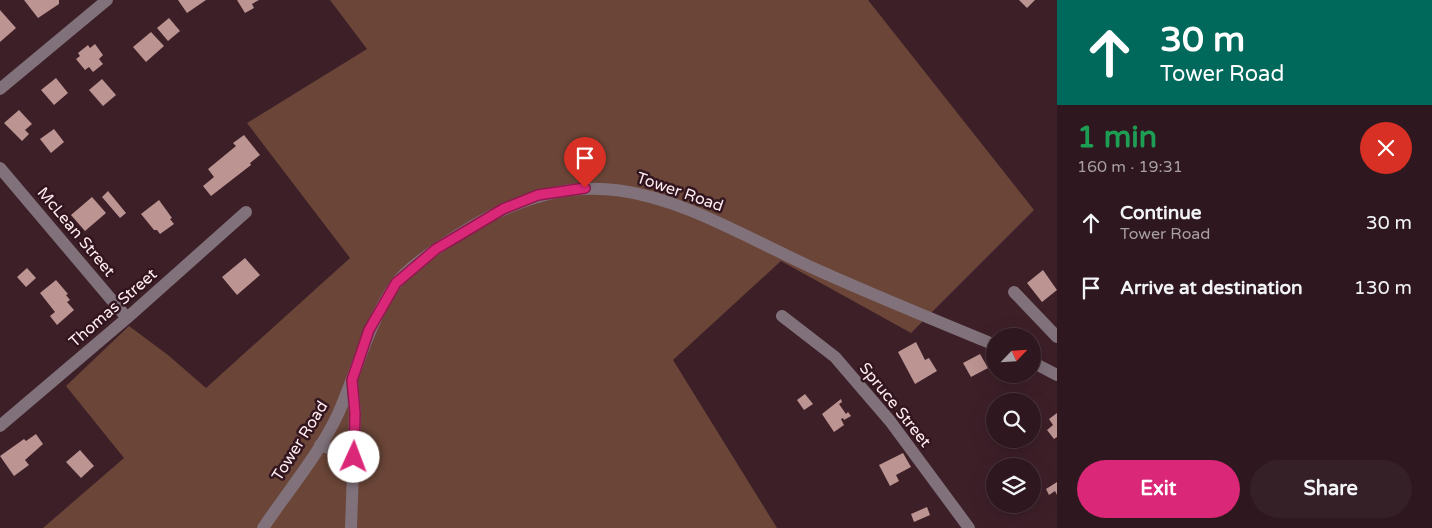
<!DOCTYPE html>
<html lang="en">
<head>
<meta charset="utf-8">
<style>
	body { margin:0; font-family:"Varela Round",sans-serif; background:#362027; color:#f1f3f6; height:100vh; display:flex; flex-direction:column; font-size:19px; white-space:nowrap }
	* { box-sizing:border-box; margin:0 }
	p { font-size:16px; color:#a79fa4 }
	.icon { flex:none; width:28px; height:28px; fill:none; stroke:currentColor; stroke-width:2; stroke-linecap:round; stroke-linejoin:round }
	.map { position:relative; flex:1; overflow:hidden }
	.panel { display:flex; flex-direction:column; background:#2e171e; width:375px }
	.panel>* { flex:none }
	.top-card { background:#00695c; color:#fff; overflow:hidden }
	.needle { width:32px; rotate:65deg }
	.controls { position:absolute; left:986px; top:328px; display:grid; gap:10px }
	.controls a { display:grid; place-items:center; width:55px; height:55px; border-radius:50%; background:#2e171e; box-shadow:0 5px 20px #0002,0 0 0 1px #49363c; font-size:25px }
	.pin { position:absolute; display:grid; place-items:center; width:42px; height:42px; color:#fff; margin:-51px -21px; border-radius:50% 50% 50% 0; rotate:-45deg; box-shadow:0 0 5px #0007 }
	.pin .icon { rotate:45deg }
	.me { position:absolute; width:55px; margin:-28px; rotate:2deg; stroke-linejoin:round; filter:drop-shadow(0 0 4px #0008) }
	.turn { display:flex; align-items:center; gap:18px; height:105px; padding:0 20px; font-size:22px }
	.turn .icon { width:65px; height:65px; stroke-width:2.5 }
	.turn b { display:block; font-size:35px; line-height:42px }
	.round { display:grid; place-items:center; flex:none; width:52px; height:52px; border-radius:26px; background:#362027 }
	.summary { display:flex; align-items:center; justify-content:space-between; height:85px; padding:0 20px }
	h1 { font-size:30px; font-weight:700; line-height:38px; color:#1e9e55 }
	.button { display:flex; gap:10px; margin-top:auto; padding:10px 20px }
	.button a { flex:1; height:58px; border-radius:30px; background:#db2777; color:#fff; font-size:20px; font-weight:700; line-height:58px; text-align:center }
	.button a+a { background:#362027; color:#f1f3f6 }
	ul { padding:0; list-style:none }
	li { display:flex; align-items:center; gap:15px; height:65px; padding:0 20px }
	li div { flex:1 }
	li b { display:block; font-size:19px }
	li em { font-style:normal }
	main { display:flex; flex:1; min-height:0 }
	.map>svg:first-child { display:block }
	.green { fill:#6a4538 }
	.building { fill:#bc9492 }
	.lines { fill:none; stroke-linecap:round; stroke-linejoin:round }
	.minor { stroke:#80717a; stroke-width:12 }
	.route-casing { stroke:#8e194d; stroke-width:12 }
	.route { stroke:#db2777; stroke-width:9 }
	.labels { text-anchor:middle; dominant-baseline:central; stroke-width:5; stroke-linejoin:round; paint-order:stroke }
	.street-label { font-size:16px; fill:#feecf0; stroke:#32151e }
</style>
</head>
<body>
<main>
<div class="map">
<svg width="1057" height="528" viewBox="0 0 1057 528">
	<rect width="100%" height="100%" fill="#3d1f28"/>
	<path class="green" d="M330 0H868L1034 210 911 333 781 261 673 360 777 528H43L124 458 66 386 129 326 168 355 206 388 350 258 247 123 367 49Z"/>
	<path class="building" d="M24 0H59V4L38 18Z
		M178 0H206L187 13Z
		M237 0H259L252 4 254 8 245 13Z
		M1019 0H1035L1027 8Z
		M0 10 16 28 0 42Z
		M169 18 180 31 168 41 157 28Z
		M151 32 164 46 146 62 133 47Z
		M95 44 103 55 99 59 103 64 93 72 89 67 85 70 76 59 80 56 78 53 88 45 90 48Z
		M56 78 68 93 54 105 41 90Z
		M102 79 116 95 103 106 89 90Z
		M19 110 32 124 25 130 29 134 22 141 4 123Z
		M54 129 64 142 51 153 40 139Z
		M244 135 260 155 250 163 251 165 211 196 203 186 214 177 208 169 236 146 233 143Z
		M108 191 126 213 120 218 102 197Z
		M92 197 106 213 85 231 71 215Z
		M159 200 172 218 170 219 174 224 160 234 157 230H154L141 214Z
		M245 258 260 275 237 295 222 277Z
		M27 268 36 278 26 287 17 277Z
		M1043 270 1057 290 1042 302 1027 283Z
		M56 280 68 294 66 295 70 300 67 302 74 310 57 325 50 316 55 312 40 293Z
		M916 342 925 360 929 358 937 371 915 384 898 352Z
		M980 354 988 368 971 377 963 363Z
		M805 394 813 404 804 410 797 400Z
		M841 399 842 402 839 404 846 414 848 412 851 416 844 420 843 418 841 419 844 425 834 432 822 414Z
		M1057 413V437L1054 439 1047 430 1053 425 1049 419Z
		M36 434 43 444 25 460 29 465 14 476 0 456 24 439 26 441Z
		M80 450 94 466 81 478 66 462Z
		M903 453 911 467 896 475 899 481 890 486 879 465Z
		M1057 482V495L1055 491 1049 495 1046 489Z
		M927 507 930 515 914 522 911 514Z"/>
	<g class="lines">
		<path class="minor" d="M0 89 107 0
			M0 168 127 318
			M1014 292 1057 337
			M782 316 835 357 890 421 969 528
			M1032 362 1057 375
			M0 426 127 318 246 212
			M320 445 354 457
			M263 528C287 492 320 453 338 414 357 371 368 324 395 285 407 267 442 245 461 233 600 144 682 207 813 268 873 295 934 320 995 345
			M351 528 355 413 352 382"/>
	</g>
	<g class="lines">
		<g class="route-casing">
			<path id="route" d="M354 457 355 413 352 380 369 330 396 283 436 249 503 209 538 195 585 188"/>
		</g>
		<use href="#route" class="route"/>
	</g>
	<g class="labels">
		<g class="street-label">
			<text transform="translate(680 192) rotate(19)">Tower Road</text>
			<text transform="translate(76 232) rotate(50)">McLean Street</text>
			<text transform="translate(113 308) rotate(-41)">Thomas Street</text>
			<text transform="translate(895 405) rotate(51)">Spruce Street</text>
			<text transform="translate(300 441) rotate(-58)">Tower Road</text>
		</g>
	</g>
</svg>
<div class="controls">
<a><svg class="needle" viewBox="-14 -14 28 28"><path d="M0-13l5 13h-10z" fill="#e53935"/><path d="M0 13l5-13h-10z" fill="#a79fa4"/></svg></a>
<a><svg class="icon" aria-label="search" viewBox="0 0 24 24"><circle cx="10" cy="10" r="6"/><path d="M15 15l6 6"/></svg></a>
<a><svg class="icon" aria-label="layers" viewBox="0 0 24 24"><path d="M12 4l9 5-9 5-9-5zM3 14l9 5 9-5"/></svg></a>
</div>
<div class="pin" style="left:585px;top:188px;background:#d93025"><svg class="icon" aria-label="arrive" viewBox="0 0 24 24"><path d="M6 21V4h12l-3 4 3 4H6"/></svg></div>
<svg class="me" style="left:354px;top:457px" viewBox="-20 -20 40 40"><circle r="19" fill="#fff"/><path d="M0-13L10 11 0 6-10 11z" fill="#db2777"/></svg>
</div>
<section class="panel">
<div class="top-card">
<div class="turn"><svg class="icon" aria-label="ahead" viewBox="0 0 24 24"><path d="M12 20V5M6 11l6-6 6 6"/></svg><div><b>30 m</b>Tower Road</div></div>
</div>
<div class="summary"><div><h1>1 min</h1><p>160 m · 19:31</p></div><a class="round" style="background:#d93025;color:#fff"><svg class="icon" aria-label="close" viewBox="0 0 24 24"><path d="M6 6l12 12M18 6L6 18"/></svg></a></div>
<ul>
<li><svg class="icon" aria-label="ahead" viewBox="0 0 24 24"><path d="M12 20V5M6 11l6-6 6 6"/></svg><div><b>Continue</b><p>Tower Road</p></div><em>30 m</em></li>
<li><svg class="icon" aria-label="arrive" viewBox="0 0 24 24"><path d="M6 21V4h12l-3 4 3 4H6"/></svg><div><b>Arrive at destination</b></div><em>130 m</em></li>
</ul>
<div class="button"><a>Exit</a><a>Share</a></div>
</section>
</main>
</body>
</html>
